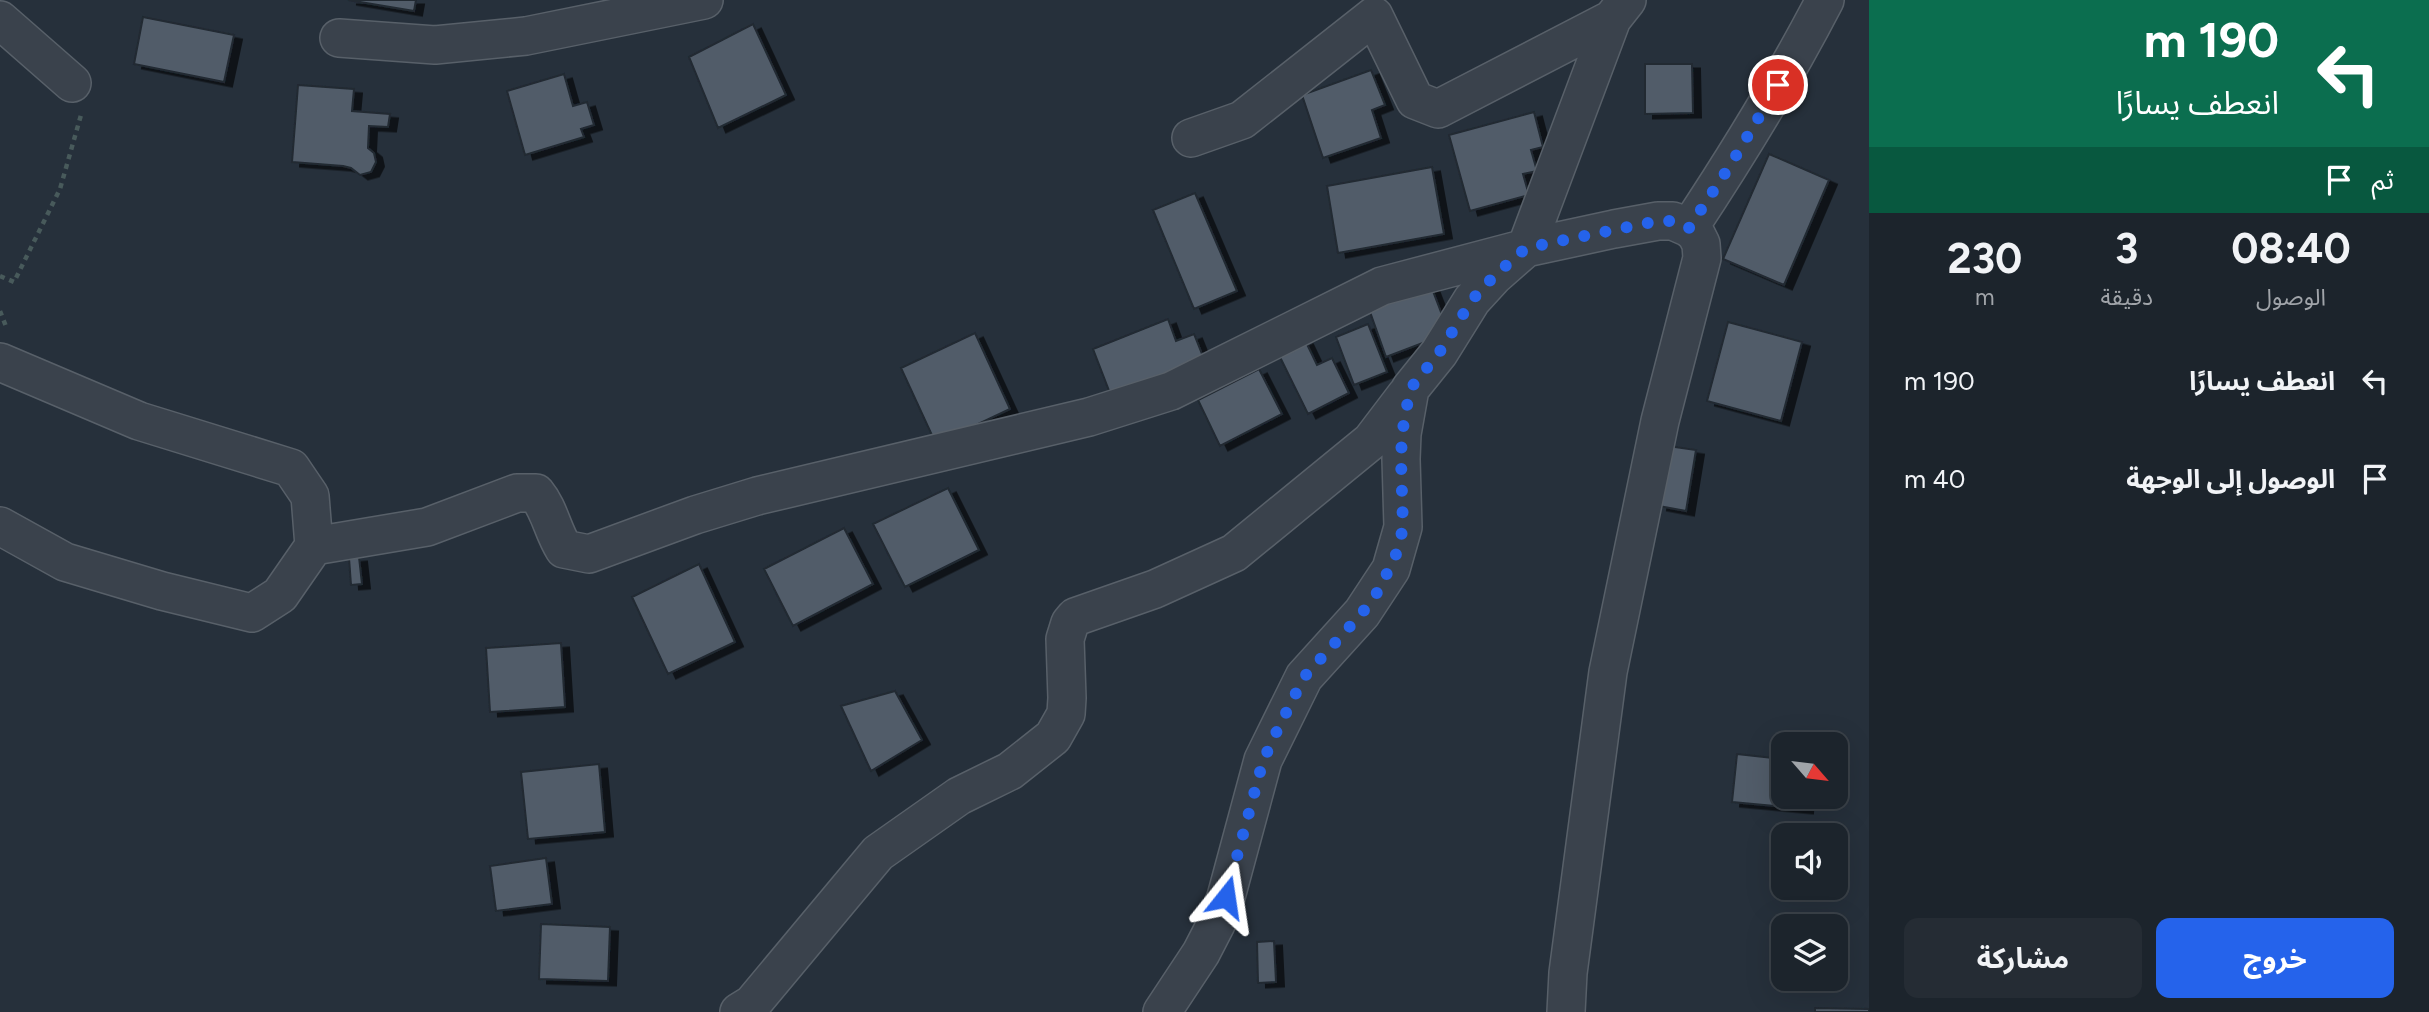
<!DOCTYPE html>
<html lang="ar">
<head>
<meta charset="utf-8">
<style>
	body { margin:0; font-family:Figtree,"Noto Sans Arabic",sans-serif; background:#252c34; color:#f1f3f6; direction:rtl; height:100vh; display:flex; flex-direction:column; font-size:26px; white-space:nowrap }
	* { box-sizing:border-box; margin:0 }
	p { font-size:23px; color:#a0a4a9 }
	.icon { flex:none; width:38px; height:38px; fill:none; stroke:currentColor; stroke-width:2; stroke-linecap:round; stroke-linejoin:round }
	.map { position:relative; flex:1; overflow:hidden; direction:ltr }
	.drawer { display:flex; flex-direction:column; background:#1c242c; width:560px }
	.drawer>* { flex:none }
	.banner { background:#0b6e4f; color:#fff; overflow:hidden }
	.needle { width:46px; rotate:118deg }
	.tools { position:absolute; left:1771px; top:732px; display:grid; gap:14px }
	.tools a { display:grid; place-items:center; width:77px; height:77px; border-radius:14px; background:#1c242c; box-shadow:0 7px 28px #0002,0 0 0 2px #3a4148; font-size:35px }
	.pin { position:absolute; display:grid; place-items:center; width:60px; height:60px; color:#fff; margin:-30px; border:4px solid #fff; border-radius:50%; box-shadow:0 2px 7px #0007 }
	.me { position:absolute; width:77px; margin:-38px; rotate:15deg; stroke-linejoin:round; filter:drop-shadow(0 0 5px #0008) }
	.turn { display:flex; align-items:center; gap:24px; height:147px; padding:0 35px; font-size:32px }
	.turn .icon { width:91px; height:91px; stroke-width:2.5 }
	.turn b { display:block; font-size:49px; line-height:60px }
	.then { display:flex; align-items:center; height:66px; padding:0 35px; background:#0003; gap:14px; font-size:26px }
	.eta { display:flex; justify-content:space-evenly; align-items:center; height:119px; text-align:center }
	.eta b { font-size:42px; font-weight:700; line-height:49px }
	.action { display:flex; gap:14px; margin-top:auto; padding:14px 35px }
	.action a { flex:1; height:80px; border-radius:14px; background:#2563eb; color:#fff; font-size:28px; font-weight:700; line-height:80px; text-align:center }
	.action a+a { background:#252c34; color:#f1f3f6 }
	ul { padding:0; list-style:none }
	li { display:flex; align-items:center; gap:21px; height:98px; padding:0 35px }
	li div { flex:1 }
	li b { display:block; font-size:26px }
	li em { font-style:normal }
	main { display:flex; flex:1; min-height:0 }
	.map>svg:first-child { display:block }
	.building { fill:#515c69; stroke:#212932; stroke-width:2; filter:url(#shadow) }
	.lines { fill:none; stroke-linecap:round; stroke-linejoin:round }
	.minor-casing { stroke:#586069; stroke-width:40 }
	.path { stroke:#485a5b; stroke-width:4.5; stroke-dasharray:5 5; stroke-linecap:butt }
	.minor { stroke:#3a424c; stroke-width:37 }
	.route { stroke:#2563eb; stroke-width:12; stroke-dasharray:0 21.6 }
</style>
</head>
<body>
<main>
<section class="drawer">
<div class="banner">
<div class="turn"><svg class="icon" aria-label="left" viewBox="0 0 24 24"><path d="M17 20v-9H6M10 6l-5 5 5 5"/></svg><div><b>190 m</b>انعطف يسارًا</div></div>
<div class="then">ثم<svg class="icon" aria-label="arrive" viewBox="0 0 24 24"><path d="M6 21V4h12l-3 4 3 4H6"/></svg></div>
</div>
<div class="eta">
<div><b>08:40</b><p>الوصول</p></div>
<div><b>3</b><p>دقيقة</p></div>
<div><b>230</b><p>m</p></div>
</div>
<ul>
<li><svg class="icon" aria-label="left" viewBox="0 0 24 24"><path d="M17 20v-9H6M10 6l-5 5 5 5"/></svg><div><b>انعطف يسارًا</b></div><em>190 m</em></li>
<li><svg class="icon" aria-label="arrive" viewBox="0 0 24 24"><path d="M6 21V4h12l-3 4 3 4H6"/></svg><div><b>الوصول إلى الوجهة</b></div><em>40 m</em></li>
</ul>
<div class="action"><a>خروج</a><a>مشاركة</a></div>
</section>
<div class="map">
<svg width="1869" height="1012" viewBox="0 0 1869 1012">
	<defs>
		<filter id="shadow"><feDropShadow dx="8" dy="4.5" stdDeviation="0" flood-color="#0009"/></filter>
	</defs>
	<rect width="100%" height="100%" fill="#26303b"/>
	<path class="building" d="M348 0H416L414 11Z
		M143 17 234 35 224 82 134 64Z
		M753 24 786 95 718 128 689 57Z
		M1645 64H1692L1693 113 1645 114Z
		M1371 70 1385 105 1372 110 1381 138 1323 158 1302 95Z
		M564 74 573 106 587 102 594 125 581 129 584 137 525 155 507 91Z
		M298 85 354 89 352 111 390 114 388 127 369 126 368 148 374 153 376 162 371 172 360 175 351 168 343 166 292 162Z
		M1534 112 1543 147 1531 150 1537 171 1523 174 1529 195 1470 211 1449 135Z
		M1769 154 1829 180 1784 285 1723 259Z
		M1432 167 1444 234 1338 253 1327 186Z
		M1195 193 1237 291 1194 309 1153 210Z
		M1431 286 1449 333 1386 357 1369 309Z
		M1168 319 1176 341 1194 334 1206 364 1113 401 1093 349Z
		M1728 322 1802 342 1781 421 1707 401Z
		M1368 324 1387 372 1354 385 1336 337Z
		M975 333 1010 409 936 444 901 368Z
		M1305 340 1317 365 1332 358 1349 393 1308 414 1278 353Z
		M1259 369 1282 414 1220 446 1198 400Z
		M1668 446 1696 450 1686 511 1659 506Z
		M948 488 979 550 905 587 873 524Z
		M844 528 873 584 793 626 764 569Z
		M359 557 362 584 351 585 349 558Z
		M699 564 735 642 668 674 632 597Z
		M561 643 565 707 490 712 486 648Z
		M895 691 922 740 871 771 841 706Z
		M1737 754 1783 759V796H1806L1805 809 1732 802Z
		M599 764 605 832 528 839 521 772Z
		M546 858 552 904 496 911 490 866Z
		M541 924 610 927 608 981 539 979Z
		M1274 941 1276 982 1258 983 1257 942Z
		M1815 1008 1869 1009V1012H1815Z"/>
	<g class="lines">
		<g class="minor-casing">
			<path id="minor" d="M0 20 72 83
				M339 38 435 45 526 36 704 0
				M1191 138 1242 120 1374 16 1415 100 1438 109 1612 19
				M1689 228C1738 154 1784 79 1825 0
				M0 362 139 421 291 468 310 496 314 546 427 527 517 493H536C550 510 552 530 564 549L589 554 695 515 757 496 1089 417 1171 391 1382 286 1526 248 1614 229 1658 221H1673L1689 228 1696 234 1701 244 1702 258 1660 421 1608 672 1568 973 1566 1012
				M0 526 65 562 162 591 252 613 280 595 314 546
				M739 1012 752 1004 878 853 959 796 1010 771 1053 737 1066 714 1067 698 1065 639 1070 623 1075 617 1155 589 1234 553 1371 441 1406 395
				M1162 1012 1201 953 1216 924 1226 897 1263 760 1304 677 1362 613 1391 569 1403 527 1401 459 1402 434 1410 389 1439 353 1472 300 1494 276 1526 248 1612 19 1627 0"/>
		</g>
		<path class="path" d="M0 276 14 282 60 189 81 115
			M0 311 7 329"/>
		<use href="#minor" class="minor"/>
	</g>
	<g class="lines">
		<path class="route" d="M1226 897 1263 761 1274 737 1304 677 1362 613 1379 590 1398 550 1403 527 1401 459 1402 434 1410 389 1439 353 1472 300 1494 276 1526 248 1657 221H1674L1689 228 1731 164 1778 85"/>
	</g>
</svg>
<div class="tools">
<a><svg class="needle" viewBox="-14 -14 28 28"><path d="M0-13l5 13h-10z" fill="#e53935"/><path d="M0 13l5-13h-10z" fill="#a0a4a9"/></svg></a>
<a><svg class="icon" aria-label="sound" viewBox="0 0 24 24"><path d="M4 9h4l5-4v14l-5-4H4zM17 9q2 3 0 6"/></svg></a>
<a><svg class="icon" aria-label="layers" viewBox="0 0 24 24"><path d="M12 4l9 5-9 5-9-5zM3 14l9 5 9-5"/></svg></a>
</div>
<div class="pin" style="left:1778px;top:85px;background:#d93025"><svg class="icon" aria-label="arrive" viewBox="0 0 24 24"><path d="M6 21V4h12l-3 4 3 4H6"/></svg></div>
<svg class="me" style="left:1226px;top:897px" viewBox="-20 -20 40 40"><path d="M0-17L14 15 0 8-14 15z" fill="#2563eb" stroke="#fff" stroke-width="4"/></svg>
</div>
</main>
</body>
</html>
